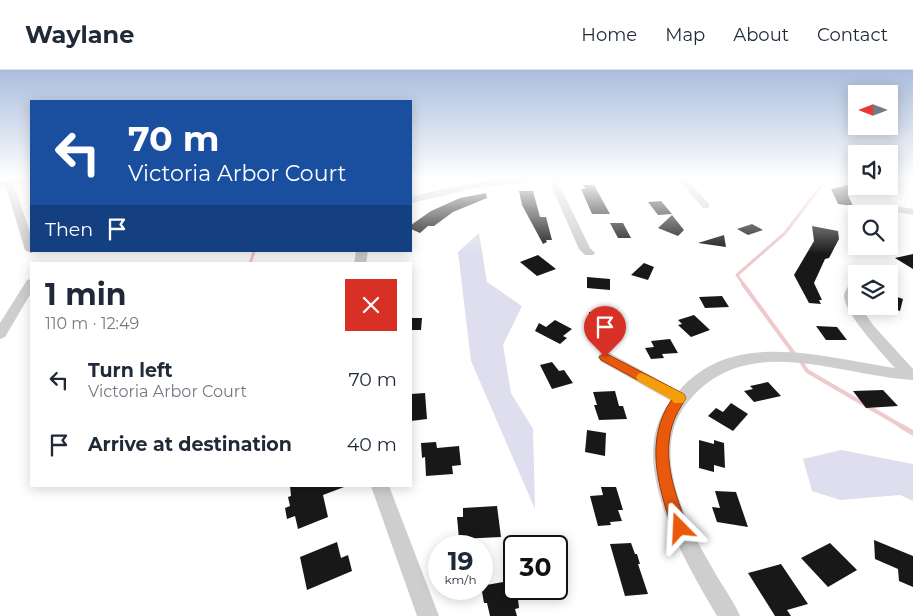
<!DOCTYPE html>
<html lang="en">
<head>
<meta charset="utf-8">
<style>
	body { margin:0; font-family:Montserrat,sans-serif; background:#f2f2f3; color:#1f2937; height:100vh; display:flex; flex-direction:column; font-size:19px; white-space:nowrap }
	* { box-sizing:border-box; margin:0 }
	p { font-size:16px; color:#747a83 }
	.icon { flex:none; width:28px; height:28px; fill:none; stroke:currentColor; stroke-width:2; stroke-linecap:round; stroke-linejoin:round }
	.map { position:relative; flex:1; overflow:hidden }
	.panel { position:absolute; left:30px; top:192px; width:382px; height:225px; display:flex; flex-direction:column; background:#fff; border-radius:0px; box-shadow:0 2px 12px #0003 }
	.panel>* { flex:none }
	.top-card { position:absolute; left:30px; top:30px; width:382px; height:152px; border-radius:0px; box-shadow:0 2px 12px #0003; background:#1a4fa0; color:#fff; overflow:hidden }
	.needle { width:32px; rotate:270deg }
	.tools { position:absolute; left:848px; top:15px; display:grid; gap:10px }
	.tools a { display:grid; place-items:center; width:50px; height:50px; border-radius:0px; background:#fff; box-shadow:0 2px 12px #0003; font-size:25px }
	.speed { position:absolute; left:428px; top:465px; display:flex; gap:10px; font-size:25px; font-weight:700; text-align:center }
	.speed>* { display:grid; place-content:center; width:65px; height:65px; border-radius:50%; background:#fff; box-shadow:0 2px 12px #0003; line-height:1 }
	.speed small { font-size:12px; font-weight:400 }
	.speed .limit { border:2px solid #111; border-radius:8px; background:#fff; color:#111 }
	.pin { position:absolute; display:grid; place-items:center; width:42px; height:42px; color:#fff; margin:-51px -21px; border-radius:50% 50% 50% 0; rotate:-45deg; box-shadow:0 0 5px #0007 }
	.pin .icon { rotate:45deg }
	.me { position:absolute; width:55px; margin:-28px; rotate:339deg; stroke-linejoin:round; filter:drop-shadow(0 0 4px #0008) }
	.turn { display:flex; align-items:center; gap:18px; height:105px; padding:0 15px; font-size:22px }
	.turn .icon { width:65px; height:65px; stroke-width:2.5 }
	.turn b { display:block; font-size:35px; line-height:42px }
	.then { display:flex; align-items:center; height:48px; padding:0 15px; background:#0003; gap:10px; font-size:19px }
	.round { display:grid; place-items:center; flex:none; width:52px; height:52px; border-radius:0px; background:#f2f2f3 }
	.head { display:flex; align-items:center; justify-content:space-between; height:85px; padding:0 15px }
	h1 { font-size:30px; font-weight:700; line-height:38px }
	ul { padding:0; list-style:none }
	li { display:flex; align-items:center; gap:15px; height:65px; padding:0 15px }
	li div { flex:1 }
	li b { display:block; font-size:19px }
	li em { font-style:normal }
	header { display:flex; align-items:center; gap:30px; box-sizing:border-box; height:70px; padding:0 25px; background:#fff; border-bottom:1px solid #e0e1e3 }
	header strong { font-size:24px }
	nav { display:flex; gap:28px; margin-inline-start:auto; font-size:18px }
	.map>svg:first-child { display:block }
	.green { fill:#dfdeee }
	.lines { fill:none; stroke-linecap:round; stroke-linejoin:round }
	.stream-far2 { stroke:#eecacc; stroke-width:3 }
	.stream-far1 { stroke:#eecacc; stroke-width:4 }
	.stream { stroke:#eecacc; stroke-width:5 }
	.building { fill:#181818 }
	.minor { fill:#cecece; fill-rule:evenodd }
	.route { fill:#ea580c; stroke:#983908 }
	.slow { fill:#f59e0b }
</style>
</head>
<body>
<header>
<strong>Waylane</strong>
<nav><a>Home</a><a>Map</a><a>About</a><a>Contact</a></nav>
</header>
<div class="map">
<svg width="913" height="546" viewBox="0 0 913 546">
	<rect width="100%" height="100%" fill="#fff"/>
	<path class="green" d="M479 163 487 212 522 236 503 275 511 323 533 359 535 439 471 291 458 182Z
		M841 380 913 394V431L900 425 840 430 812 421 803 389Z"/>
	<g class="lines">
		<path class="stream-far2" d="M250 194 254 181
			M744 215 737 205 785 163 827 108"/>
		<path class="stream-far1" d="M743 214 795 285
			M800 290 807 301 903 357"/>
		<path class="stream" d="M901 356 913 363"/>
	</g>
	<path class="building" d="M853 114 867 121 848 125 853 136 838 134 831 119Z
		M583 115H594L610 144H592L581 119H586Z
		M519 121H533L540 147H546L552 170H546L547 172 543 174 522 135Z
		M486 123 487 128 453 142 434 156H428L420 163 411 159V155L431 141 460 128Z
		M661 131 672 144 658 145 648 132Z
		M672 145 684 160 678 166 658 158Z
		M610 153H623L631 168H618Z
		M752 154 763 160 748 165 737 159Z
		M812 156 838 161 839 169 829 188 825 189 814 213 822 230H819L821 234 809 233 794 205 814 171Z
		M724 165 726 177 698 173Z
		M913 184V199L895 188Z
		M538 185 556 199 537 206 520 192Z
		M644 193 654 197 648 210 631 205Z
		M587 207 610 209V220L587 218Z
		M889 224 903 229 900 241 889 237Z
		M722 226 729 237 705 238 699 227Z
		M589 242 619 245V261L589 255Z
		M694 245 710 260 691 267 678 255 682 254 678 250Z
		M411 248H422L421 260H411Z
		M555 250 572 259 563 266 567 268 560 274 535 261 539 253 546 257Z
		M816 256 837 257 847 270H826Z
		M670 269 678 283 662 284 664 288 651 289 645 278 654 277 651 271Z
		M552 292 559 301 564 300 573 313 552 319 540 295Z
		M768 312 781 326 754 332 744 321 753 319 750 316Z
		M883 320 898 336 866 338 853 321Z
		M615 321 619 336H623L627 349 599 350 594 335H597L593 322Z
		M425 323 427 349 411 351V324Z
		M731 333 748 344 733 361 708 346 716 338 723 342Z
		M587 360 606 363 605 386 585 382Z
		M699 370 714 374V370L724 373 725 398 714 395V402L699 398Z
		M436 372 437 378 459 376 461 395 452 396 453 404 426 406 425 387 422 388 421 373Z
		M290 416H343L344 417 323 425 328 447 298 459 295 446 287 449 285 438 290 436 288 427 291 426Z
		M601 417H616L623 440H618L622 451 610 452 611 455 598 456 590 426 603 425Z
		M715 421 736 422 748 457 717 452 712 437 720 438Z
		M497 436 501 467 459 469 457 447H463V438Z
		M874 470 913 486V517L899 511 898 499 875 489Z
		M337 472 341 488 348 485 352 501 307 520 300 487Z
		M631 473 635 484H637L640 494H638L648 524 625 526 610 474Z
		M830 473 857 500 828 517 801 488Z
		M781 494 808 534 787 540 791 546H775L748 503Z
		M514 510V519H515L518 529 519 538 515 539 517 546H490L487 533H484L481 516Z"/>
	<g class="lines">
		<path class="minor" d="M24 108H31V112L14 115 31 165V181H36L31 183 25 180 6 117 0 118V112Z
			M510 108H556L590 178 595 183 593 185H585L579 179 549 111 481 117 411 133V127C444 118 477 111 510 108Z
			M677 108H686L709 134V138H703Z
			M890 135 913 139V145L886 140 885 138Z
			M356 181H368L366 194H354Z
			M869 196 875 199 871 204H859L865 197Z
			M31 209V223L5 267 0 269V253L27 210Z
			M856 210V236H860L873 255 913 299V310C839 306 745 260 688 332 664 361 668 398 680 432 690 461 706 487 721 513 728 524 735 534 740 546H717C686 493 622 388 671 331L600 291 598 287 600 283H610L679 321C733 257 826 288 895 298 883 284 843 242 844 225 845 220 849 215 852 211Z
			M371 416H389L439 546H417Z"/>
	</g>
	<linearGradient id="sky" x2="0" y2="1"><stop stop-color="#aabddd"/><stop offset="0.59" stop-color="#fff"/><stop offset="1" stop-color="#fff" stop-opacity="0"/></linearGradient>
	<rect width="913" height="184" fill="url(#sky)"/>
	<path class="route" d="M605 283 684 324 686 328C681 337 675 345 672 356 662 391 676 426 688 458L686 464 680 466 675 464 672 458C658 415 644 370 672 329L601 290 599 287Z"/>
	<path class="slow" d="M642 303 684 324 686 328 683 333H674L672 330 638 311 636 308 638 304Z"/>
</svg>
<div class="tools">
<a><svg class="needle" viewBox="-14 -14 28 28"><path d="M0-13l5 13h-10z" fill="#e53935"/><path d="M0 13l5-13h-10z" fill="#747a83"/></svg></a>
<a><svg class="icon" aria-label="sound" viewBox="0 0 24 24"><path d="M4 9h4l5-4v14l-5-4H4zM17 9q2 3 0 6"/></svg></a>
<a><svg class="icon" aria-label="search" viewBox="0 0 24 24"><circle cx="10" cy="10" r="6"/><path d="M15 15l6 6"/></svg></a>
<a><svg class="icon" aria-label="layers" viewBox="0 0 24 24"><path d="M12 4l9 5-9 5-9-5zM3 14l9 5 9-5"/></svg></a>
</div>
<div class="speed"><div>19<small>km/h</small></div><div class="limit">30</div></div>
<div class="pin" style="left:605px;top:287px;background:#d93025"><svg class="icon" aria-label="arrive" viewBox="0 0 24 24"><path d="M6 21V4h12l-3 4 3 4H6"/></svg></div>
<svg class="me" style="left:680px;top:458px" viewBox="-20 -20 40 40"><path d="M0-17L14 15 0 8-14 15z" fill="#ea580c" stroke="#fff" stroke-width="4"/></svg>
<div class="top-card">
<div class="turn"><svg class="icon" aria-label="left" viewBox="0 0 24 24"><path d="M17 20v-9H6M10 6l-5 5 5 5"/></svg><div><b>70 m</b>Victoria Arbor Court</div></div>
<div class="then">Then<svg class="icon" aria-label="arrive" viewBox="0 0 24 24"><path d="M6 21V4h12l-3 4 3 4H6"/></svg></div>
</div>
<section class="panel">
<div class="head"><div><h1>1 min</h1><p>110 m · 12:49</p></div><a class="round" style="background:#d93025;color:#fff"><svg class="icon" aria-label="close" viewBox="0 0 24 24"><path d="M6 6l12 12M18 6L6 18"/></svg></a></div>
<ul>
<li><svg class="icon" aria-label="left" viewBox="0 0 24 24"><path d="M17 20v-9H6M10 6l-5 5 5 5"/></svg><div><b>Turn left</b><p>Victoria Arbor Court</p></div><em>70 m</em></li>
<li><svg class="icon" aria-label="arrive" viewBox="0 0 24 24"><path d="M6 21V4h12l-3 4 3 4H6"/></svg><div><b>Arrive at destination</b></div><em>40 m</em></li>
</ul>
</section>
</div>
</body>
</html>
